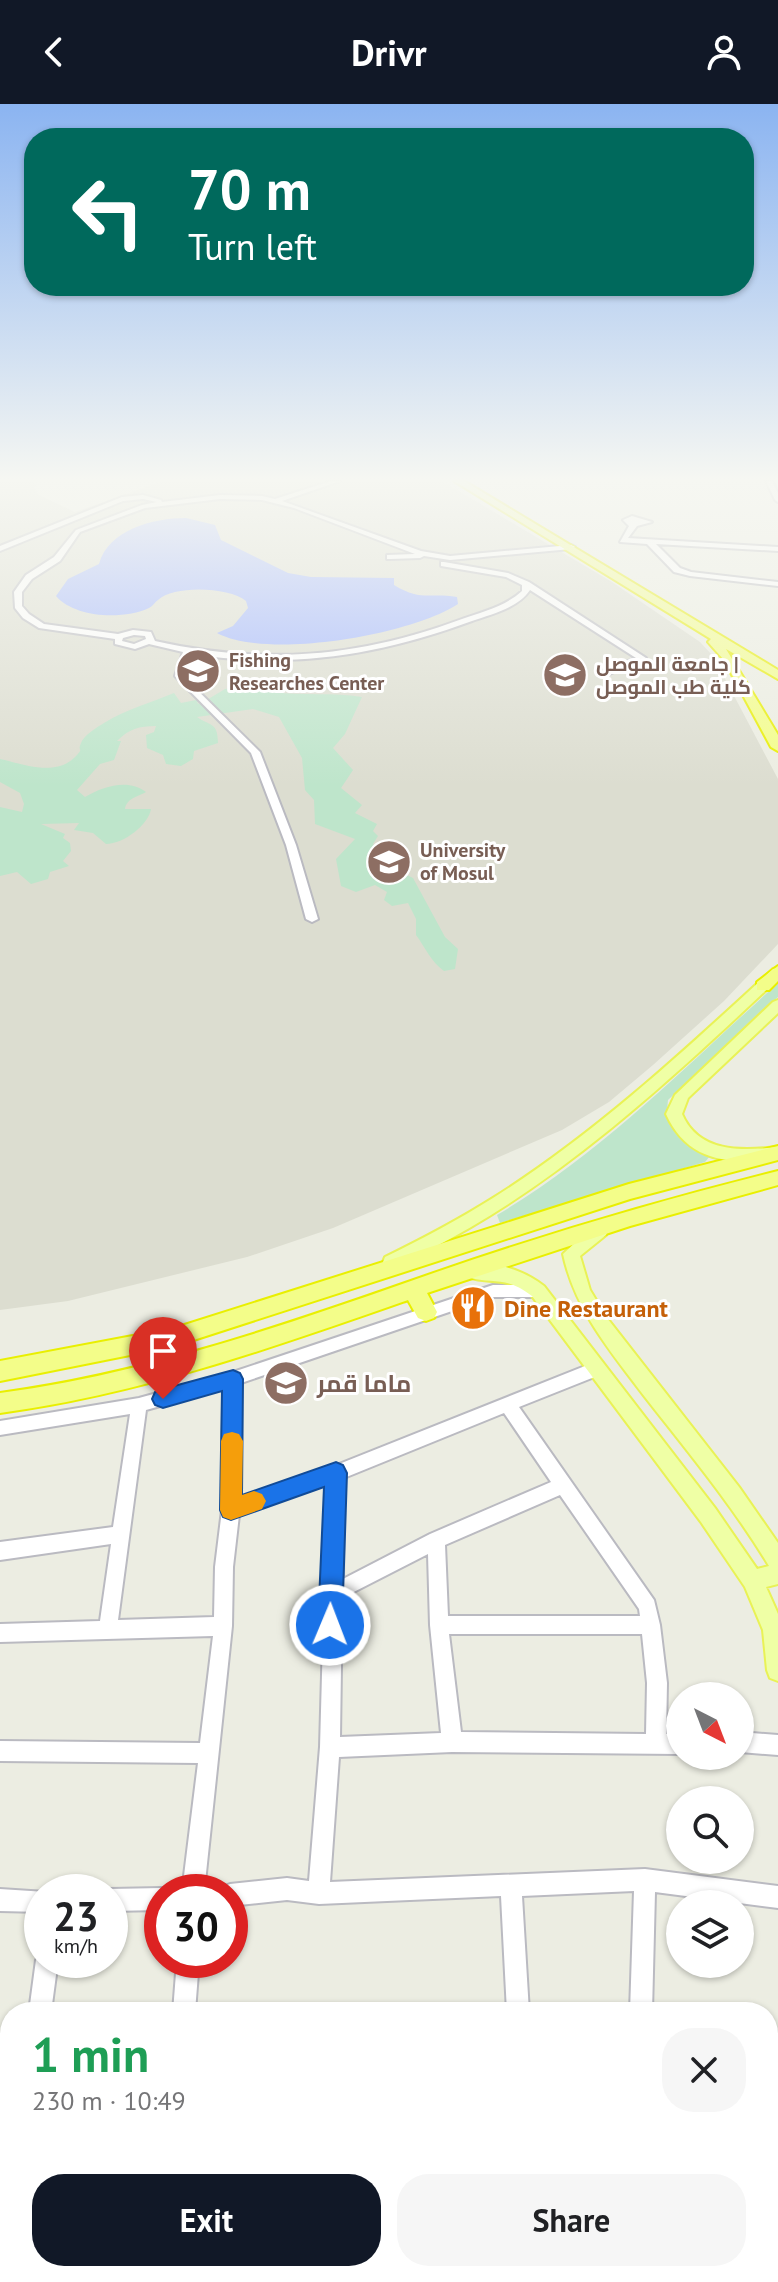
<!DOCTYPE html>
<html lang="en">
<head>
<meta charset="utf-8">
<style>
	body { margin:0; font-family:"PT Sans",Cairo,sans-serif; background:#f6f6f6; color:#202124; height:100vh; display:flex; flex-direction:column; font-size:30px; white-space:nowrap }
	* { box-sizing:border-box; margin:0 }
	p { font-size:26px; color:#757577 }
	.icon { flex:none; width:44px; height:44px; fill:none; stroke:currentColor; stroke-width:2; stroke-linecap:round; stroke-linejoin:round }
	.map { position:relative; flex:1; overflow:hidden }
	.details { position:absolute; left:0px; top:1898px; width:778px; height:280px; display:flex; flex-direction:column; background:#fff; border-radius:32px 32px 0 0; box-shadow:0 2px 6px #0004 }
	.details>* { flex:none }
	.top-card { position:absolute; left:24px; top:24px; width:730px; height:168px; border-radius:32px; box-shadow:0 2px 6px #0004; background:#00695c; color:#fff; overflow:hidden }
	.needle { width:52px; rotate:138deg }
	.buttons { position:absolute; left:666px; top:1578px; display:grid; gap:16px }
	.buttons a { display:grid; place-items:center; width:88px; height:88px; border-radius:50%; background:#fff; box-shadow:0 2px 6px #0004; font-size:40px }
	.speed { position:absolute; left:24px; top:1770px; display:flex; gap:16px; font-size:40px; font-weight:700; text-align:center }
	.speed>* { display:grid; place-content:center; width:104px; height:104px; border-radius:50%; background:#fff; box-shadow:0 2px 6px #0004; line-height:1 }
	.speed small { font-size:20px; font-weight:400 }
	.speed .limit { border:12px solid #d22; background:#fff; color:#111 }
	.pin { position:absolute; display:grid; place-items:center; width:68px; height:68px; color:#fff; margin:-82px -34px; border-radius:50% 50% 50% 0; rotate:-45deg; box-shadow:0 0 8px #0007 }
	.pin .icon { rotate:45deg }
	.me { position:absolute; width:88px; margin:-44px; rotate:1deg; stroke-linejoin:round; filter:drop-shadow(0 0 6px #0008) }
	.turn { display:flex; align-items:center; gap:28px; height:168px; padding:0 32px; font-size:36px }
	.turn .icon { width:104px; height:104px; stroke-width:2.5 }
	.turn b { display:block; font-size:56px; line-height:68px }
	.round { display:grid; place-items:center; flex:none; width:84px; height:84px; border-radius:32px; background:#f6f6f6 }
	.headline { display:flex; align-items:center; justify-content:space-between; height:136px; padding:0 32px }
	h1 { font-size:48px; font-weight:800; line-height:60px; color:#1e9e55 }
	.cta { display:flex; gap:16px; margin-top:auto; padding:16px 32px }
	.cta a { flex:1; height:92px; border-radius:32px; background:#111827; color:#fff; font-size:32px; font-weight:800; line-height:92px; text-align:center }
	.cta a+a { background:#f6f6f6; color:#202124 }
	header { display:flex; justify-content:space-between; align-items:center; height:104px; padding:0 32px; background:#111827; color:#fff; font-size:36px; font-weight:800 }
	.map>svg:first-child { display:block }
	.education { fill:#dcddd0 }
	.green { fill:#bee5cb }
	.water { fill:#a0b5ff }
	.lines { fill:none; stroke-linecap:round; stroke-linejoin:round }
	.minor-casing { stroke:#babac1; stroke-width:4 }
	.major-casing { stroke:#e9f256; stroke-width:4 }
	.highway-casing { stroke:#e9ef00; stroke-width:4 }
	.minor { fill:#fff; fill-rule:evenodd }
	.major { fill:#efffa5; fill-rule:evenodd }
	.highway { fill:#f3fd89; fill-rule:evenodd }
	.route { fill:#1a73e8; stroke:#114b97; stroke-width:2 }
	.slow { fill:#f59e0b }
	.labels { text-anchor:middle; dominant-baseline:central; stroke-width:6; stroke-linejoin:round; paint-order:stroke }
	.far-education-label { font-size:20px; font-weight:bold; fill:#785e54; stroke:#fff; text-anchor:start }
	.food-label { font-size:24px; font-weight:bold; fill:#c56008; stroke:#fff; text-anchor:start }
	.education-label { font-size:24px; font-weight:bold; fill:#785e54; stroke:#fff; text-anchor:start }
</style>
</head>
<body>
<header><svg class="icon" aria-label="back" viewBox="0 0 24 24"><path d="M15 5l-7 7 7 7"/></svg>Drivr<svg class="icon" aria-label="person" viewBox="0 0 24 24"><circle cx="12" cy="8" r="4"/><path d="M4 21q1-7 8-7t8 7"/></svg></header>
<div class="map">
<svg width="778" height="2178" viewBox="0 0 778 2178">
	<rect width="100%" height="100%" fill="#ecede2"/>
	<path class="education" d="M30 377 38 380 34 384 39 391 75 408 163 377H442L612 478 700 538 713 552 778 675V840L724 897 653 961 609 998 562 1026 333 1124 247 1153 68 1197 0 1206V378Z"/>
	<path class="green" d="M239 583H269L273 588C303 592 333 588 362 593L345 630 333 644 353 666 341 684 362 701 355 709 377 720 373 727 378 732 373 740 397 766 413 774 445 833 458 845 455 865 444 867C431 858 425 843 416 831V815L408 799 392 802 384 796 387 788 375 781 356 788 341 782 336 755 355 735 315 720 314 696 305 686 302 654 279 613 253 605 197 613C209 622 218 617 218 639L194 647 193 655 181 662 166 660 163 651 147 644 146 631 154 628 156 622C139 622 129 625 117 637H121L114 656 100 660 77 686 85 693C102 683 128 674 146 688 137 693 127 694 125 705H151C149 720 124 740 106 740L93 729 74 726 79 719 41 720 65 730 63 734 70 739 71 747 63 757 69 762 50 768 48 775 31 780 17 768 0 772V703L22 708 24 700 20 689 0 678V655C23 660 57 674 77 651 84 643 77 649 81 639 84 631 96 624 104 619 127 605 150 599 174 589L181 599 201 595 197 599 217 606 205 597 225 585Z
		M778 879V893L668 996C664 1026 687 1040 710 1052L705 1058 500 1119 497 1111C602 1049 688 960 778 879Z"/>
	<path class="water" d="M186 414 215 421 221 436 288 469 311 473 394 474V481C422 498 429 488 457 493L458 500C411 531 267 556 217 529L233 522 248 504 246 497C229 483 174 481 158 496 155 498 153 502 149 504 123 516 75 514 56 492L68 475 99 460C108 426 153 414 186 414Z"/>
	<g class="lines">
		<g class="minor-casing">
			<path id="minor" d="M331 377H340L282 397 421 447 450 452 571 441 575 443 571 445 450 456 424 452 420 454 390 455H387V451L415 450 294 404 262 396 220 395 145 404 80 428 60 457 32 475 22 488V502L29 510 44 520 118 530 133 526 151 528 155 537C263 561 357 554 462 515 482 508 506 502 522 487V481L506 473 441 462V458H444L508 469 529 478 646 554 605 572H599V568L636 554 530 486C518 504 492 510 472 517 377 552 291 565 190 550L183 572 260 648 296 741 318 815 312 818 306 815 286 741 251 649 175 572 183 548 149 540 135 545 115 540V535L39 524 23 514 15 504 14 488 26 471 54 453 76 426 142 401 157 398 143 395 123 397 0 447V442L122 393 143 391 161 396 162 398 220 391 262 392 275 395ZM134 531 145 532 146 535 134 540 122 537 123 534Z
				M766 377H772L778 389V398L775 396Z
				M632 412 652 418 637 422 628 434 778 443V447L656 440 680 464 691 468 778 478V482L690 472 674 468 647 440 620 438 629 422 623 416Z
				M493 1181H538L543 1183 546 1187 543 1191 538 1193H493L241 1279 240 1395 334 1362 590 1260 596 1258 602 1260 604 1265 602 1270 519 1303 654 1496 660 1521 667 1579 666 1630H680V1650L452 1648 339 1653 330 1778 645 1765 778 1782V1804L655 1788 652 1908H630L634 1787 522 1792 529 1908H507L501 1792 319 1800 287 1796 230 1802V1788H221L222 1783 230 1780 287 1774 309 1777 320 1643 324 1498 321 1491 324 1484 327 1380 239 1411 233 1463 232 1522 204 1788H182L198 1659 0 1657V1637L200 1639 213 1532 0 1538V1520L100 1517 111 1440 0 1456V1438L113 1423 130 1310 0 1331V1317L139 1294 233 1268ZM225 1284 222 1406 215 1463 214 1513 118 1516 146 1306ZM504 1309 551 1378 430 1430 343 1475 344 1374ZM560 1391 639 1505 640 1512H448L445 1441ZM428 1450 430 1521 441 1629 340 1633 342 1494ZM449 1530H642L647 1579 646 1630 461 1628Z
				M740 1628 778 1631V1651L740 1648Z
				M162 1784 170 1788H162V1806L110 1807V1788H103L110 1785Z
				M0 1785 46 1788H42V1808L0 1807Z
				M42 1847V1856H58L51 1908H29L36 1856Z
				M177 1856H199L195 1908H173Z
				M10 2122V2168H18L17 2178H0V2129Z
				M153 2168H179L178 2178H152Z
				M516 2168H542V2178H516Z
				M621 2168H647V2178H621Z"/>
		</g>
		<g class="major-casing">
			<path id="major" d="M778 864V875C670 976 561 1079 429 1146 417 1153 398 1167 385 1163L383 1158 385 1153C422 1135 458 1116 493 1094 595 1030 684 947 773 865Z
				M778 896V909L688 994 682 1010C699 1049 741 1047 778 1043V1055C730 1060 688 1059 666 1010L675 991 773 898Z
				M600 1120 606 1121 608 1126 606 1131 580 1152 590 1186 607 1214 739 1383 778 1439V1480L766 1483 778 1510V1577L770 1574 767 1566 763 1526 745 1483 701 1418 532 1192C505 1171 495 1181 467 1173L465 1168 467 1163C493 1155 523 1166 544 1182L715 1404 757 1465 769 1462C733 1402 688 1348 645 1293 611 1248 575 1206 563 1150L594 1121Z"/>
		</g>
		<g class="highway-casing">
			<path id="highway" d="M454 377H464L778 566V575L726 545 778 631V647L771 643 724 556 708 538 711 535Z
				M778 862V877L769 886H757V878Z
				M778 1042V1056L630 1095 175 1242 0 1277V1257L175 1224 629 1080Z
				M778 1067V1081L630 1122 427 1189 437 1208 434 1214 426 1217 418 1214 408 1196C274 1243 141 1290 0 1309V1289C141 1270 274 1225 408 1178 529 1135 653 1098 778 1067Z"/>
		</g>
		<use href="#minor" class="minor"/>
		<use href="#major" class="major"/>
		<use href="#highway" class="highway"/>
	</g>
	<linearGradient id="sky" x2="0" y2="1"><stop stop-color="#8bb4f1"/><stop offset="0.55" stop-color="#f6f7f2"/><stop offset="1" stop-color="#f6f7f2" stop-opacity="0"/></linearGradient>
	<rect width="778" height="682" fill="url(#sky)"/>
	<path class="route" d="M233 1266 240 1269 243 1275 242 1391 336 1358 343 1361 347 1369 342 1521 339 1530 330 1533 322 1530 318 1521 324 1383 231 1416 223 1413 220 1406 222 1287 163 1304 155 1301 152 1295 155 1288 163 1285Z"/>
	<path class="slow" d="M232 1328 239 1330 243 1337 242 1391 254 1387 262 1390 266 1397 262 1405 231 1416 223 1413 220 1406 221 1337 224 1330Z"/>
	<defs>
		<g id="university-disc" transform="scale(2.3)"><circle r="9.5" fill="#8d6e63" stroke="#fff"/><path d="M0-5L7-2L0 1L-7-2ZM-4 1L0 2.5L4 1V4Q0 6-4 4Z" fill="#fff"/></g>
		<g id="restaurant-disc" transform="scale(2.3)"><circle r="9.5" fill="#e8710a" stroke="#fff"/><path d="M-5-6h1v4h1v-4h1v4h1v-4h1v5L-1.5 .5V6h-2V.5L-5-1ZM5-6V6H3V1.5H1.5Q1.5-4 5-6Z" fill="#fff"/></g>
		<g id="school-disc" transform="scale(2.3)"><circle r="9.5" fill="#8d6e63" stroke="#fff"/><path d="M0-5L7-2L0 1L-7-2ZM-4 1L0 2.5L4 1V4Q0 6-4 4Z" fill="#fff"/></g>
	</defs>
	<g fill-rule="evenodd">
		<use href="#university-disc" x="198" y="567"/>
		<use href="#university-disc" x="565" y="571"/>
		<use href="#university-disc" x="389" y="758"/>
		<use href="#restaurant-disc" x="473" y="1204"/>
		<use href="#school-disc" x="286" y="1279"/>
	</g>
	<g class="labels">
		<g class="far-education-label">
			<text x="229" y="556">Fishing<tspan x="229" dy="23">Researches Center</tspan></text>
			<text x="596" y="560">جامعة الموصل |<tspan x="596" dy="23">كلية طب الموصل</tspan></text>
			<text x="420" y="746">University<tspan x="420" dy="23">of Mosul</tspan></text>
		</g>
		<g class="food-label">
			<text x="504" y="1204">Dine Restaurant</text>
		</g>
		<g class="education-label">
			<text x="317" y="1279">ماما قمر</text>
		</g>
	</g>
</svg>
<div class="buttons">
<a><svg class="needle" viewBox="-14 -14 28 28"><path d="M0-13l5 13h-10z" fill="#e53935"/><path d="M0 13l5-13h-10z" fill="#757577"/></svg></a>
<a><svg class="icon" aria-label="search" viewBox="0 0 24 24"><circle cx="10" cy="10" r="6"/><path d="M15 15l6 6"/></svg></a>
<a><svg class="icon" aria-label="layers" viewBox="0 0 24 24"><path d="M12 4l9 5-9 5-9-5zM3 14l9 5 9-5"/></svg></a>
</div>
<div class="speed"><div>23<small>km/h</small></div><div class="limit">30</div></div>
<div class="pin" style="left:163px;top:1295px;background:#d93025"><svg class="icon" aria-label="arrive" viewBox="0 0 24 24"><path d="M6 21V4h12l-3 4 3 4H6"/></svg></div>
<svg class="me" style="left:330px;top:1521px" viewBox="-20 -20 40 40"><circle r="17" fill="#1a73e8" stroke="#fff" stroke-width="3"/><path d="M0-11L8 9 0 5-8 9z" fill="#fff"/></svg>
<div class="top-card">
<div class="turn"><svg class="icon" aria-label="left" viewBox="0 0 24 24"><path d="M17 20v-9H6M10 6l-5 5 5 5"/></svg><div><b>70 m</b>Turn left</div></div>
</div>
<section class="details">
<div class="headline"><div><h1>1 min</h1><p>230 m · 10:49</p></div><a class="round"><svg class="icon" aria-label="close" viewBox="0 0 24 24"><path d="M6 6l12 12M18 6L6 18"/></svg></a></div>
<div class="cta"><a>Exit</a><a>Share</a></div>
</section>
</div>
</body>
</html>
